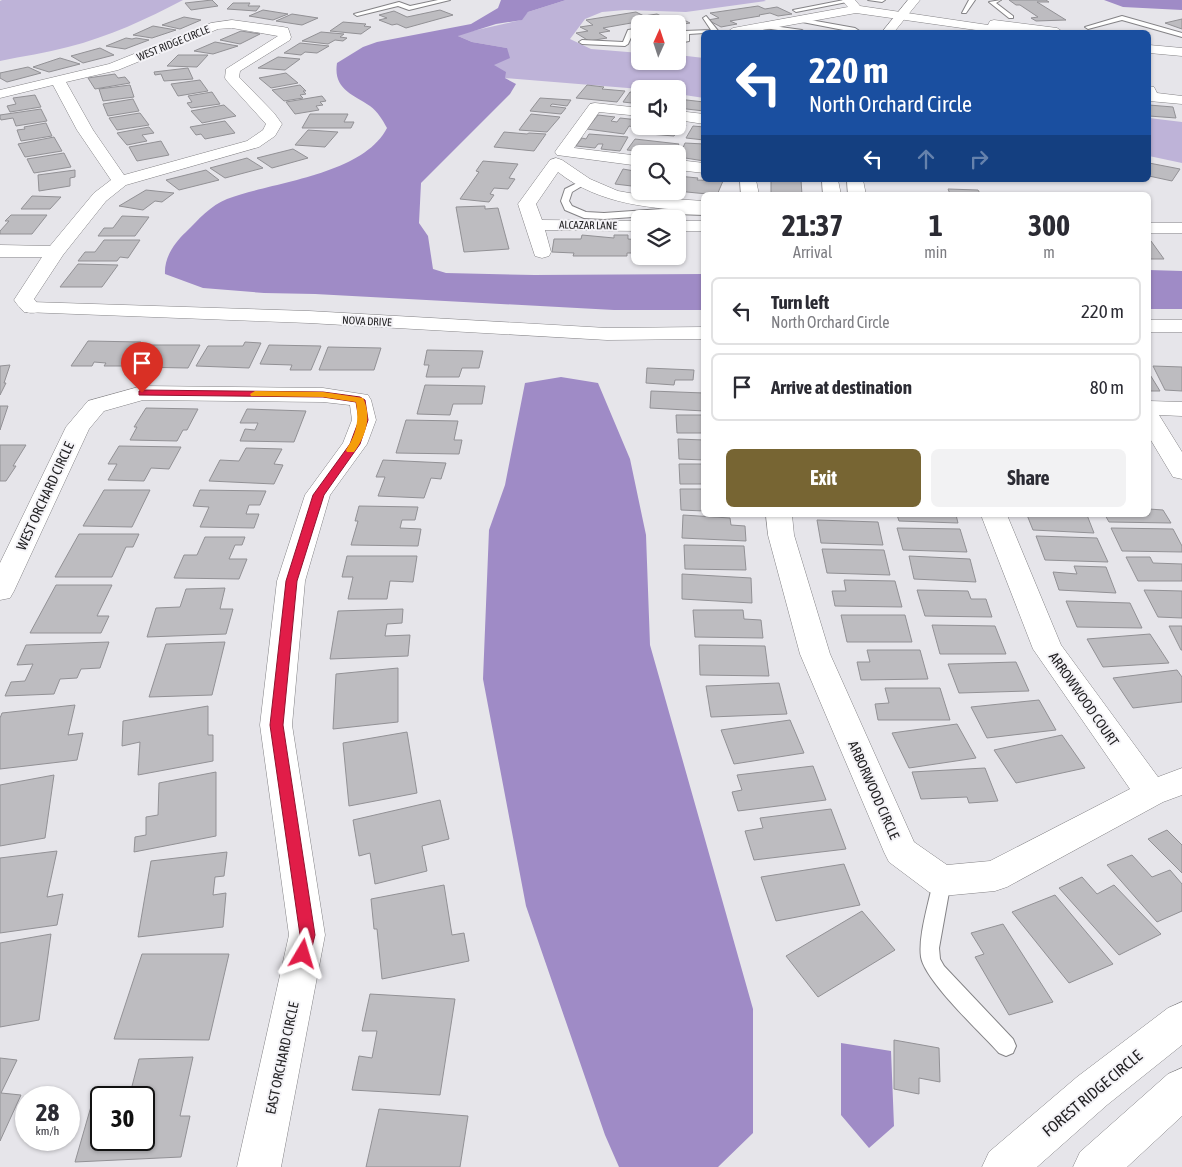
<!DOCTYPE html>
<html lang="en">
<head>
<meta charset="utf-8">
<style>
	body { margin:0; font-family:"Asap Condensed",sans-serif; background:#f2f2f3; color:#2b2b33; height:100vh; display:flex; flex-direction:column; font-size:19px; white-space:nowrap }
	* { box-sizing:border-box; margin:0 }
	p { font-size:16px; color:#7c7c81 }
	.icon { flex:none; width:28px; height:28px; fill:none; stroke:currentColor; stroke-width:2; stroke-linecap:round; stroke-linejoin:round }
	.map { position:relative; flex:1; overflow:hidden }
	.drawer { position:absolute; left:701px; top:192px; width:450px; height:325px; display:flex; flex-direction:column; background:#fff; border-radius:8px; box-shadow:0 1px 4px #0004 }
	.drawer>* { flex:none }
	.banner { position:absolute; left:701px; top:30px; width:450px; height:152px; border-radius:8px; box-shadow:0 1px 4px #0004; background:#1a4fa0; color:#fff; overflow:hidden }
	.needle { width:32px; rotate:3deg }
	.controls { position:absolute; left:631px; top:15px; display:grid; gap:10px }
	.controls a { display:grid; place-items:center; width:55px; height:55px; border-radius:8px; background:#fff; box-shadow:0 1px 4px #0004; font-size:25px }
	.speed { position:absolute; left:15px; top:1086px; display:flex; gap:10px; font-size:25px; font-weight:700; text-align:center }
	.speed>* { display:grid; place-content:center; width:65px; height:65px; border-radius:50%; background:#fff; box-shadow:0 1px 4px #0004; line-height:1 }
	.speed small { font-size:12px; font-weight:400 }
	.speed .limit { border:2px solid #111; border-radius:8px; background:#fff; color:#111 }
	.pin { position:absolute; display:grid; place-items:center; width:42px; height:42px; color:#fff; margin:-51px -21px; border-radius:50% 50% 50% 0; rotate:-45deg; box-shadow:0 0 5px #0007 }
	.pin .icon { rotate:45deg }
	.me { position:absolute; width:55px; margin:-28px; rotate:7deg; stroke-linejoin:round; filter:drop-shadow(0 0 4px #0008) }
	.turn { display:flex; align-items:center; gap:18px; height:105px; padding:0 25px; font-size:22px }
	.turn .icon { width:65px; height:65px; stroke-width:2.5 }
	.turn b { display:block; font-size:35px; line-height:42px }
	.lanes { display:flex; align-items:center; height:48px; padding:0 25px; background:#0003; justify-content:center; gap:25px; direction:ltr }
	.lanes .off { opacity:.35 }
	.eta { display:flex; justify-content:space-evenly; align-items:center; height:85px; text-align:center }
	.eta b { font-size:30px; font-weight:700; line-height:35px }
	.cta { display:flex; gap:10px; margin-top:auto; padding:10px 25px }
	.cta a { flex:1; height:58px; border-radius:8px; background:#776533; color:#fff; font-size:20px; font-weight:700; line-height:58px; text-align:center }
	.cta a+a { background:#f2f2f3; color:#2b2b33 }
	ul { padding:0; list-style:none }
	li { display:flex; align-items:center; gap:15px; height:68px; margin:0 10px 8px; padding:0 15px; border:2px solid #e1e1e2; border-radius:8px }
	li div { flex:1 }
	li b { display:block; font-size:19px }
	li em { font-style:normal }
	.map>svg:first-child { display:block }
	.green { fill:#beb3d8 }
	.water { fill:#9f8bc6 }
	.building { fill:#bdbcc0; stroke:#929195; fill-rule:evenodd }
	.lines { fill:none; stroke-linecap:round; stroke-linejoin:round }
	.lane-casing { stroke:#848386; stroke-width:2 }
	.street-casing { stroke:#848386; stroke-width:1 }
	.secondary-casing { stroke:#848386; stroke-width:1 }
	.lane { fill:#fff; fill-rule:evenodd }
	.street { fill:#fff; fill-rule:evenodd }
	.secondary { fill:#fff; fill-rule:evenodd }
	.route { fill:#e11d48; stroke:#92132f }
	.slow { fill:#f59e0b }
	.labels { text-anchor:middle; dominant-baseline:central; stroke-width:4; stroke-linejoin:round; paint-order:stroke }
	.far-street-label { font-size:11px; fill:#232224; stroke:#f4f3f7 }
	.street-label { font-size:14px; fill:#232224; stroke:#f4f3f7 }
	.near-street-label { font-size:16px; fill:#232224; stroke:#f4f3f7 }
</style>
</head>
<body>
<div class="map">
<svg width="1182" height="1167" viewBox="0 0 1182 1167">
	<rect width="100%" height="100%" fill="#e6e5ea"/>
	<path class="green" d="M183 0C147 19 108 37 68 47 46 53 23 56 0 61V1L2 0Z
		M566 0H764L766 1 686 12 625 10 602 12 585 19 570 39 591 49 640 53V61H678V55L704 58V98L678 94V89H640L505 78 493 65 507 48 472 42 458 36 459 34 521 20 528 12Z
		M1149 118 1182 122V163L1149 156Z"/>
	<path class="water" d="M501 0H566L528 12 522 20 496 24 458 36 472 42 507 48 510 58 494 65 506 72 505 78 516 84 510 94 421 183 419 223 428 236 433 269 446 273 534 275 704 274V310H614L315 294 264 293 203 288 165 274C164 258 174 243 186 232 198 220 211 205 227 199 272 182 363 175 387 128 382 119 378 112 370 106 352 94 333 89 337 63L363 47 377 42 471 24 498 8Z
		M1104 0H1182V10L1123 7Z
		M1149 270 1182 271V309H1149Z
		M561 377 598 383 630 459 646 535 650 645 753 1009V1133L718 1167H619L605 1135 526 906 483 679 489 530 505 485 525 383Z
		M841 1043 891 1051 894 1126 869 1148 841 1115Z"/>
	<path class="building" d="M212 0 218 6 191 10 185 3Z
		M1009 0H1046L1049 2H1037L1066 20 1036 21 1031 18 1038 17 1020 5H1016Z
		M233 3H250L248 6H260L256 11 227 9Z
		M758 6 765 9 777 7 792 14 778 16 770 13 759 15 760 16 730 21 737 24 721 27 708 20 719 18 710 13Z
		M263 10 288 14 273 20 249 16Z
		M440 10 453 15 406 28 397 24 392 25 379 20 387 18 379 15 394 11 407 17Z
		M636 12 644 16 657 14 665 18 676 16 690 23 678 25 666 22 655 24 648 20 603 28 610 31 599 33 607 38 589 41 576 33 588 31 580 27 593 25 586 20Z
		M292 14 318 18 302 25 276 21Z
		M184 17 201 20 180 29 162 25Z
		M1182 19V29L1165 23Z
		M343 22 366 24 364 26 371 27 361 34 330 31Z
		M153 26 176 30 152 38 133 35Z
		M241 31 260 34 240 44 220 40Z
		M321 32 344 34 340 37 347 38 343 41 335 40 328 44 302 41Z
		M126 38 132 39 136 38 149 40 125 49 106 46Z
		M215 42 238 46 213 54 194 51Z
		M300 43 329 46 317 53 305 52 301 55 284 53Z
		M100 48 114 55 83 63 71 56Z
		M178 55H208L197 67 167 66Z
		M278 57 300 59 285 70 258 68Z
		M60 58 80 64 49 72 33 67Z
		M28 67 41 73 7 82 0 78V73Z
		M188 68 193 79 164 81 161 74 155 75 154 72Z
		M286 73 298 83 271 88 259 78Z
		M115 74 118 78 125 77 130 83 95 89 88 78Z
		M200 80 208 91 178 96 171 84Z
		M130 85 134 97 103 101 99 89Z
		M300 85 306 91H303L306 94 300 95 303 98 284 101 272 90Z
		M587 85 604 87 602 89 625 91 617 102 576 98Z
		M212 92 220 104 191 108 187 103 192 102 188 96Z
		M630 92 640 93V104L623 102Z
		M35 95 41 107 10 112 7 106 16 104 13 98Z
		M322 96 326 101 320 102 323 105 316 106 319 110 295 114 286 102Z
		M540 98 571 100 567 106 552 104 550 106 566 108 561 114 530 111Z
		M133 99 139 111 108 116 103 104Z
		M678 99 704 102V111L678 108Z
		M224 105 236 116 202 123 191 111Z
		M1149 105 1173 107 1176 118 1149 116Z
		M41 109 47 121 16 126 13 118 1 120 0 118V115Z
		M140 113 149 125 117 130 109 118Z
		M310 114H348L344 122H354L351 128H302Z
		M531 114 560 117 547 132 519 130Z
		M598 115 615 117 611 121 617 122 620 118 639 120 634 127 629 126 624 134 587 129Z
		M225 121 235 133 205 139 201 134 196 135 190 127Z
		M46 123 52 136 21 141 17 130 25 129 24 127Z
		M678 124 686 125 682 132H677L674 136 637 133 641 126 667 127 678 126Z
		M693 126 704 127V140L686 138Z
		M149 127 154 133 142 135 147 141 127 145 117 133Z
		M308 130 338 132 325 147 295 145Z
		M504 132 527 134 529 133 546 134 534 151 494 147Z
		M589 134 628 137 620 151 601 149 603 144H598L595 148 576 146 582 138 586 139Z
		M54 137 62 151 25 157 18 144Z
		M635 139 679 144 673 154 627 150Z
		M161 141 169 155 137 161 129 147Z
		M685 143 704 144V161L679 157Z
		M293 149 308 158 272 168 257 158Z
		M64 153 71 167 34 173 27 159Z
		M247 158 263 168 225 178 210 168Z
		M483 161 518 164 509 178 515 179 508 189 494 188 490 194 494 195 489 202 460 199 479 172 476 171Z
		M1149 163 1180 169 1172 181 1149 176Z
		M623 169 640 172V187L615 184Z
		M75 170V177L70 178V186L39 191 38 175Z
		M206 170 219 180 179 190 166 180Z
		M678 176 698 178 697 180 723 181 717 195 677 191Z
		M771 180H801L802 195H771Z
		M948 189 978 190 981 195 950 194Z
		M146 190 174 193 162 202 155 201 143 210 119 206Z
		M32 196 61 197 50 209H21Z
		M485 206V209L498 208 509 249 464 252 456 207Z
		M11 215H47L32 234H0V231L9 221H5Z
		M122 216 149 217 135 236H98L104 228H113Z
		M582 235 614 238V235H628V239L640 240V253H627V256H573L574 253 552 252 554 239H581Z
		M104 240H140L128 258 120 257 117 261H78L85 252H95Z
		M678 240 679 258 645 260V256H678Z
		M1149 241H1151L1164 259H1149Z
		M78 264 118 265 102 287H60Z
		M88 341 141 342 126 366H104L106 363 94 362 92 366H71Z
		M245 342 261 343 249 368 196 366 208 346H243Z
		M146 345H200L188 368 133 367Z
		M269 345 321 346 311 370H290L292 365 260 364Z
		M328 347 381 348 374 370H319Z
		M427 350 483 351 479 368H462L459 377H426L429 365H424Z
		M10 365 4 383H6L0 395V366Z
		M1153 366 1182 367V391L1165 390Z
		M647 368 694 370 693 380H675L674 385 646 383Z
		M1149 373 1160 391H1149Z
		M425 385 485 386 482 404H453L450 415 417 414Z
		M651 391 704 393V411L650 408Z
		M0 406H8L0 430Z
		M146 408 198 409 187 430H183L177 441 130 440 137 427H134Z
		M247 409 306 411 294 442 240 441 245 429 255 430 258 423H240Z
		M676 415H704V433H677Z
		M406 420 458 421 454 440H462L459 454 396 453Z
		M678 439 704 440V460L679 459Z
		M0 445H26L13 466H16L6 481H0Z
		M119 446 181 447 169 469 151 468 144 481 108 480 117 464H108Z
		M246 448 282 449 274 464 283 465 274 484 209 481 220 460 239 461Z
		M383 460 446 463 441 479 431 478 424 498 378 496 385 477H376Z
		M679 464H704V484H680Z
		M680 489H704V511L681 510Z
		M104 490H150L132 527 83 526Z
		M200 490 266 491 260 505H249L246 514H259L254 528 200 527 209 507 193 506Z
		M359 506 418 507 415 520H402L400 528 421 529 418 546 351 545 358 521H355Z
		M1149 509 1163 510 1171 523 1109 522 1105 515H1149Z
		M683 515 730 518 731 525 745 526 746 541 682 538Z
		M897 515H956L958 523 899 521Z
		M1027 515H1087L1094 533 1033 530Z
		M817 520 878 522 883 545 821 543Z
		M897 528 960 529 967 552 903 550Z
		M1111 528 1173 529 1182 546V552L1122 551Z
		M79 534H139L133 547H126L112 577H55Z
		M1036 536 1097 538 1108 562 1045 560Z
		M205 537H245L242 545H235L229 559H247L239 579 174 578 184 555H197Z
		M684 545 744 546 746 570 685 569Z
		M822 549 884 550 890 575 827 573Z
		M347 556H417L413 582 390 581 387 599H348L353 577H342Z
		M909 556 970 559 976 582 914 579Z
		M1126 557H1150L1153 563 1182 564V581H1138Z
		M1074 566 1106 567 1116 593 1059 590 1053 572 1077 574Z
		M682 574 751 578 752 603 682 599Z
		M844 580 895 581 902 607 835 606 832 591H846Z
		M56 585H112L97 616H109L101 633H30Z
		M225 588 220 609H233L226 634 147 637 156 608 180 607 186 589Z
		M917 590 968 591 971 599H986L992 617 925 616Z
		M1144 590 1182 591V618L1158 617Z
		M1066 601 1130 603 1142 628 1077 627Z
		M403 609 402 623 387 624 385 636 410 635 408 656 330 659 338 611Z
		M693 610H743L744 619 761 620 763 638 695 637Z
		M841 615H905L912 642H847Z
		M932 625 995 626 1006 654H940Z
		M1169 626H1182V650H1181Z
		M1150 634 1169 663 1103 667 1087 639Z
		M109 642 100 668 81 669 77 678 60 679 54 694 5 696 11 682 25 681 33 664 17 665 26 645Z
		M225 642 212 695 149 697 166 644Z
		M699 645 765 646 769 676 700 675Z
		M867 650H920L928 679 861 680 857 662H870Z
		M1016 662 1029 691 959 693 948 664Z
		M398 668V722L333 729 336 674Z
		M1177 670 1182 677V702L1133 708 1113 678Z
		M779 683 787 714 711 717 706 686Z
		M885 688H940L950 720H878L875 704 889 703Z
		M1039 700 1056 730 987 738 971 707Z
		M75 705 68 735 83 733 77 760 0 769V718L2 713Z
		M208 706V735H213V761L138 775 140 742 122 746 123 721Z
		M790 720 804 753 734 764 721 730Z
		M957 724 976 758 909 768 892 733Z
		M407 732 417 793 349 806 343 743Z
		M1062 735 1085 768 1016 783 994 750Z
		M813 766 826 800 738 811 732 792 742 790 737 775Z
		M985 768 998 801 969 803 967 797 921 799 912 772Z
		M216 772V836L134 852 135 837 146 835V817L158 815 159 783Z
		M54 775 45 838 0 846V785Z
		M440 800 449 839 422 846 427 871 375 884 370 853 359 856 353 820Z
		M831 809 846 849 754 860 745 831 763 828 760 818Z
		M1167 830 1182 845V873L1148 839Z
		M57 851 47 897 63 894 57 925 0 933V858Z
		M227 852 224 876 215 877 213 895 226 893 223 927 138 937 151 861Z
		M1132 855 1152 877 1170 870 1182 884V911L1157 922 1107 865Z
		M844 864 860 905 776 921 761 877Z
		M1082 877 1097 894 1114 885 1161 934 1119 955 1059 888Z
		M444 885 452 935 464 933 469 961 382 979 377 929H374L371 899Z
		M1055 895 1113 964 1069 983 1012 912Z
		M862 911 895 950 818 997 786 956Z
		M1003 924 1053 1002 1009 1015 975 957 984 954 971 933Z
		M51 934 39 1020 0 1027V943Z
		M142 954H229L209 1040 114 1039Z
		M370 994 455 999 440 1095 352 1090 359 1056 372 1058 377 1031H362Z
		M894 1040 939 1048 940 1082 919 1078V1094L894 1089Z
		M193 1057 180 1116H190L181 1157 75 1162 94 1096 130 1094 139 1059ZM101 1098H144V1140H101Z
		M0 1058 17 1060 1 1093 21 1095 0 1141Z
		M379 1109 468 1116 460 1167H366Z"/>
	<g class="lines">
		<g class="lane-casing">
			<path id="lane" d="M438 0H450L409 10 398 6 357 16 354 14 399 2 410 6Z
				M844 0 852 1 796 12 793 10Z
				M868 0H885L882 2Z
				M969 0H975L966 13H962Z
				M1001 0 996 3 1013 16V18H1009L989 2Z
				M706 16 719 32 689 34V41L684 42V31L711 30 703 18Z
				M1122 16 1182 33V37L1122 20 1088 29 1085 27Z
				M799 18 855 28 861 32H854L797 21 796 20Z
				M766 25 802 30 805 32H792L764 28V26Z
				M640 28V32L633 33 628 44 625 46 582 44 579 42 582 40 623 42 628 30Z
				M583 180 587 183 572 192 569 201 572 206 586 212 604 213 676 208 704 209V215L676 214 604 219 584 218 565 210 561 201 565 189Z
				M942 873 948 876 951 881 939 948 940 959 944 966 1013 1039 1016 1046 1013 1053 1006 1056 999 1053C981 1033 925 981 921 957 918 936 929 903 933 881L936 876Z"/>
		</g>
		<g class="street-casing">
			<path id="street" d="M842 0H855L860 6 988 25 990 21 994 20 1057 28 1063 32H990L856 13 751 32H727L733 28 848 7Z
				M232 20 283 27 288 28 291 37 290 40 240 71 239 77 274 113 282 124 275 136 259 147 126 185 106 201 63 255 34 299 41 308 38 312C26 315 21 310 14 300L42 257H0V245L50 246 94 193 111 180 77 130 53 85 0 98V90L109 64 211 23ZM232 28 278 36 226 69 225 78 227 81 266 124 263 130 247 141 124 175 93 130 66 82 118 70 218 29Z
				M1149 45 1182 48V56L1149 53Z
				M1149 86 1154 87 1157 93 1182 96V104L1149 101Z
				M595 103 640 108V116L599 112 574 148 640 156V166L557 155 555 152 557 149 590 104Z
				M678 111 704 114V124L678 120Z
				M556 158 562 160 590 179 618 191 658 198 704 201V211C653 209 599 205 558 172L536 204 542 220 640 221V231L545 230 551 252 549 256 542 258 535 256 518 204 550 160Z
				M678 160 704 163V173L678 170Z
				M740 180H756L759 195H741Z
				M678 221H704V231H678Z
				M1149 223H1182V233H1149Z
				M142 386 323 388 368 395 371 400 376 420 367 444 330 495 305 581 292 725 325 935 281 1167H237L289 935 260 725 277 581 305 495 343 443 352 420 350 405 323 402 143 400 104 411 89 429 14 591 10 598 0 600V563L66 427 88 401Z
				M1149 401 1182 402V416L1159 415 1182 452V479L1173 477 1149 437Z
				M766 515H792L794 535 830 654 914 842 947 865 990 861 1130 789 1033 649 981 515H1007L1061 645 1158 777 1182 768V795L1163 802 1007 887 995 891 942 896 929 892 889 862 884 852 800 654 768 535Z
				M1182 1002V1045L1107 1105 1037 1167H982L989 1152 1077 1077 1168 1008Z
				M1182 1068V1116L1127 1167H1073L1080 1152 1168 1074Z"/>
		</g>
		<g class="secondary-casing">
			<path id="secondary" d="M908 0H920L894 32H882Z
				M822 180H838L841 195H823Z
				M847 180H863L866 195H848Z
				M31 302 309 311 607 328 704 327V339L607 340 309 323 24 312 21 308 24 304Z
				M1149 320H1182V332H1149Z"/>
		</g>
		<use href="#lane" class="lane"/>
		<use href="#street" class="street"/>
		<use href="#secondary" class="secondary"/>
	</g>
	<path class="route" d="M142 390 323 392 360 397 365 400 368 420 360 444 324 495 297 581 283 725 315 935 309 959 303 961 298 959 296 954 300 935 270 725 286 581 313 495 350 444 359 420 356 402 323 397 139 395V391Z"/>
	<path class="slow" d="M255 391 323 392 363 398C372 416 366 436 354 452H347L346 450C357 433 359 421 356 402L323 397 251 396 250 394Z"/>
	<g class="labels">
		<g class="far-street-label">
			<text transform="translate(173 43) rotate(-22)">WEST RIDGE CIRCLE</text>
			<text transform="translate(588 225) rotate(1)">ALCAZAR LANE</text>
			<text transform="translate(367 321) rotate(3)">NOVA DRIVE</text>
		</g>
		<g class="street-label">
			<text transform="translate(45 496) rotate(-65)">WEST ORCHARD CIRCLE</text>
			<text transform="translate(1084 699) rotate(55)">ARROWWOOD COURT</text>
			<text transform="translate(874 790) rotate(66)">ARBORWOOD CIRCLE</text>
			<text transform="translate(282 1058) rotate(-78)">EAST ORCHARD CIRCLE</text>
		</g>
		<g class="near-street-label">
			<text transform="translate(1092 1093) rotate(-40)">FOREST RIDGE CIRCLE</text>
		</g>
	</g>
</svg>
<div class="controls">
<a><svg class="needle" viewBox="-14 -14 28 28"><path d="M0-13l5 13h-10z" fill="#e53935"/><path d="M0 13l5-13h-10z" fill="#7c7c81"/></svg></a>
<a><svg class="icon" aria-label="sound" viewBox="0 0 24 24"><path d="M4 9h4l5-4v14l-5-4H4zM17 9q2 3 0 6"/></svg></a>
<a><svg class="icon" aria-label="search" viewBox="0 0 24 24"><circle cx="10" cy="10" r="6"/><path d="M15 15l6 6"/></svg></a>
<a><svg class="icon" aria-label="layers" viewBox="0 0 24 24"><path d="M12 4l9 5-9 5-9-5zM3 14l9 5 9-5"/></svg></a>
</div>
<div class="speed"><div>28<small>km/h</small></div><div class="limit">30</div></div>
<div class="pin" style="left:142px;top:393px;background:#d93025"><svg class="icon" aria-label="arrive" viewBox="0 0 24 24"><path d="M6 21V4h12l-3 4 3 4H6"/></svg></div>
<svg class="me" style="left:303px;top:954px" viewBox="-20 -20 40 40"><path d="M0-17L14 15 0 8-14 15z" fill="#e11d48" stroke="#fff" stroke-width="4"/></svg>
<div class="banner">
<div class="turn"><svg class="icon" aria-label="left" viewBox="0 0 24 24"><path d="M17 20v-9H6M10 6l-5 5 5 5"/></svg><div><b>220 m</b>North Orchard Circle</div></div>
<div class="lanes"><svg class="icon" aria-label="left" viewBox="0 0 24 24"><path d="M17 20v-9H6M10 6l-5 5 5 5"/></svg><svg class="icon off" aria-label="ahead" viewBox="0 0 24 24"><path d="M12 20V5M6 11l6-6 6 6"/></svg><svg class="icon off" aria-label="right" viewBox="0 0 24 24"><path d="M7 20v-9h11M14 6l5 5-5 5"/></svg></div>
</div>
<section class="drawer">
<div class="eta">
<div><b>21:37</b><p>Arrival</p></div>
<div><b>1</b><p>min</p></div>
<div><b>300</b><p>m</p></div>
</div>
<ul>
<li><svg class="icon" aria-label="left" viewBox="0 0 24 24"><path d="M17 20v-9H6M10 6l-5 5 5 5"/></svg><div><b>Turn left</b><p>North Orchard Circle</p></div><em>220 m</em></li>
<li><svg class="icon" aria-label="arrive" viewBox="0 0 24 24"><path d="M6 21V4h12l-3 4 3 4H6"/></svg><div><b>Arrive at destination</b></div><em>80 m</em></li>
</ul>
<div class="cta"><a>Exit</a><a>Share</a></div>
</section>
</div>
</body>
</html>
